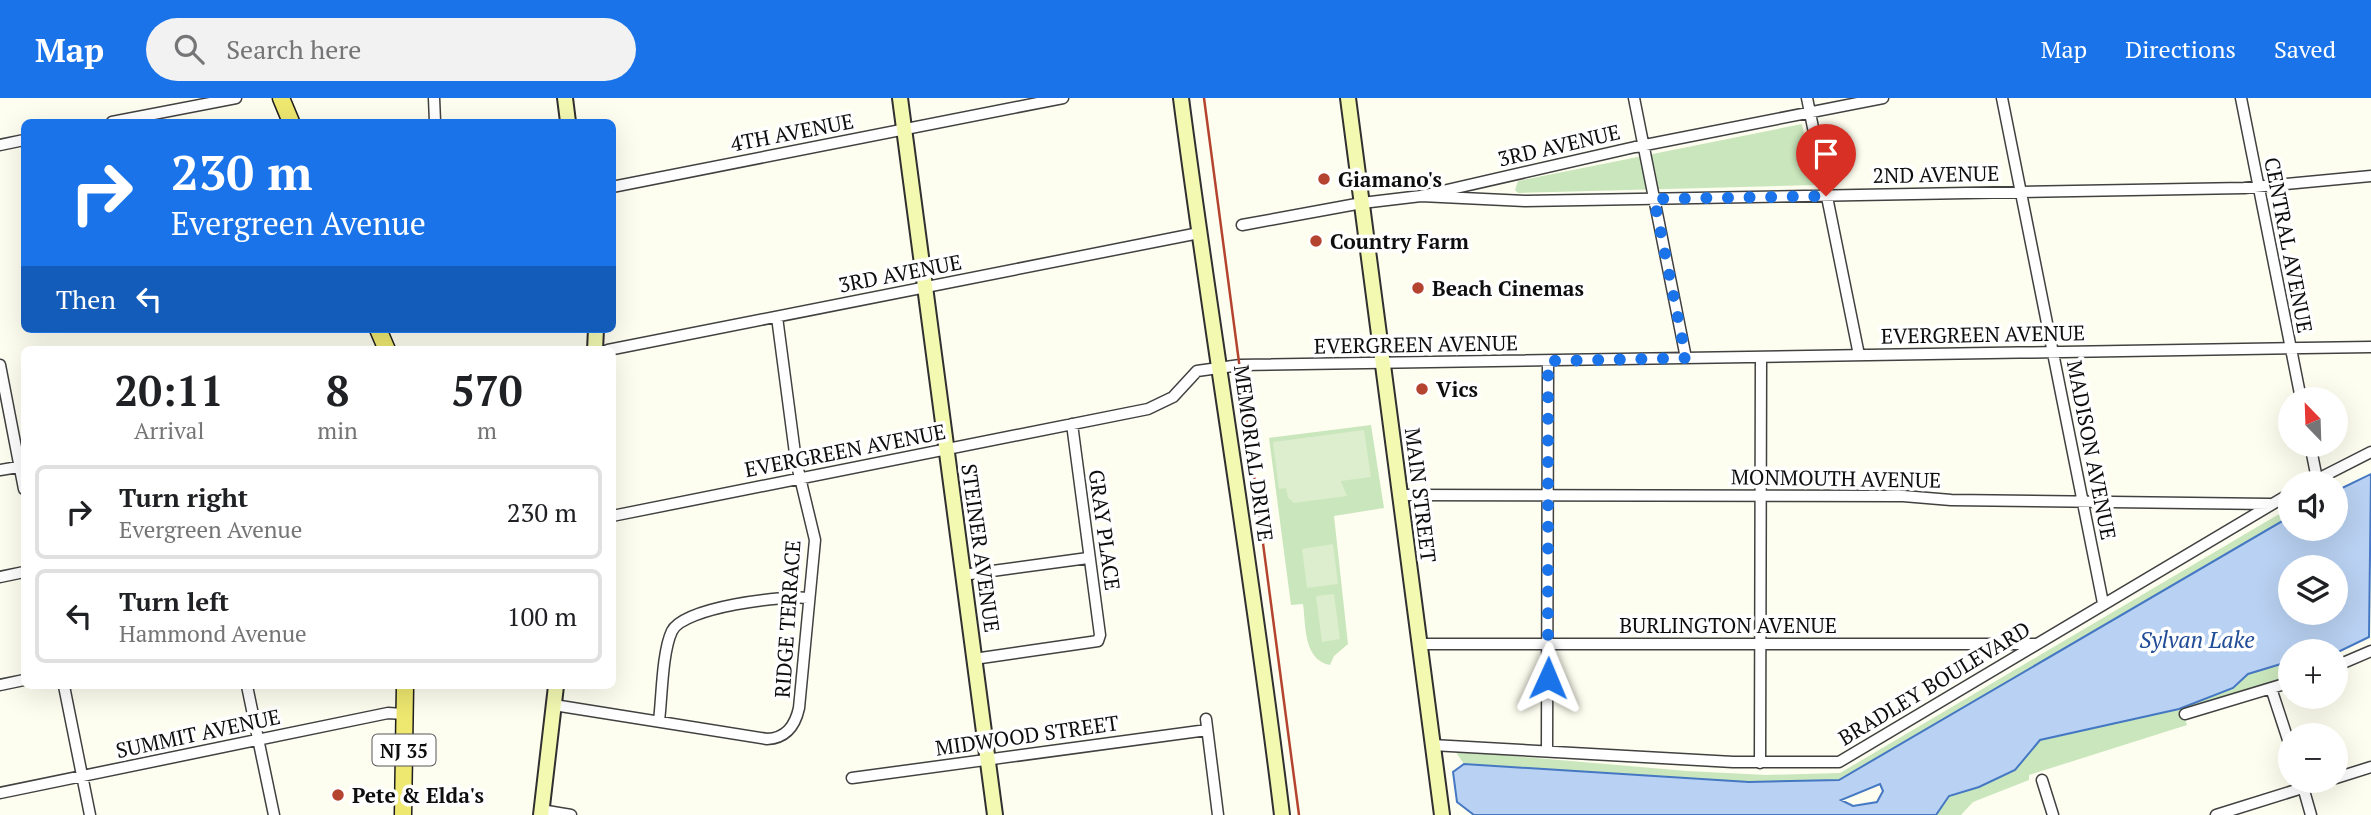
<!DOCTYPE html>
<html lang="en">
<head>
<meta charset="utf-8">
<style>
	body { margin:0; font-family:"PT Serif",serif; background:#f2f2f2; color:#202124; height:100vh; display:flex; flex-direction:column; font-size:26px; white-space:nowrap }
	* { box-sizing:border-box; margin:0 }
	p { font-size:23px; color:#757577 }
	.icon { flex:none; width:38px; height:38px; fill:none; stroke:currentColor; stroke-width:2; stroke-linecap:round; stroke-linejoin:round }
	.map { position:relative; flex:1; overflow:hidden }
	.panel { position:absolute; left:21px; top:248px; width:595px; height:343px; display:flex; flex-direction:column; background:#fff; border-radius:10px; box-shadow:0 7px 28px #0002 }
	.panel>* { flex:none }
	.hud { position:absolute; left:21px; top:21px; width:595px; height:214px; border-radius:10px; box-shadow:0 7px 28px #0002; background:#1a73e8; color:#fff; overflow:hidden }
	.needle { width:46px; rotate:337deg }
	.fabs { position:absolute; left:2278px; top:289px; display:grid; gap:14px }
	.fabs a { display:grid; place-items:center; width:70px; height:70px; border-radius:50%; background:#fff; box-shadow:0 7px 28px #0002; font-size:35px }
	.pin { position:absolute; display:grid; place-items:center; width:60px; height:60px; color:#fff; margin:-72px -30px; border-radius:50% 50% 50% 0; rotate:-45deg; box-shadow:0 0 7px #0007 }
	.pin .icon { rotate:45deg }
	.me { position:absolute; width:77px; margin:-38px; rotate:1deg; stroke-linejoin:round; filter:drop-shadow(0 0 5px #0008) }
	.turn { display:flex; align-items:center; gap:24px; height:147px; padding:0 35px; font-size:32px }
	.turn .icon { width:91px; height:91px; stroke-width:2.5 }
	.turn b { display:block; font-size:49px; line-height:60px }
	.then { display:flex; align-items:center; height:66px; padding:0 35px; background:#0003; gap:14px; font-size:26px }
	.eta { display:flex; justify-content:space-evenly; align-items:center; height:119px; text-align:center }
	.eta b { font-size:42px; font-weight:800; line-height:49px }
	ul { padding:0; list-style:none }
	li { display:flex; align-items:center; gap:21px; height:94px; margin:0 14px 10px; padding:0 21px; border:4px solid #e0e0e0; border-radius:10px }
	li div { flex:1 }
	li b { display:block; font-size:26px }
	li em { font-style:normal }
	header { display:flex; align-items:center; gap:42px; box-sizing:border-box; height:98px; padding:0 35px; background:#1a73e8; color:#fff }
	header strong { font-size:33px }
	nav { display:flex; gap:38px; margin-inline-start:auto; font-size:24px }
	.search { width:490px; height:63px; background:#f2f2f2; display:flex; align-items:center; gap:18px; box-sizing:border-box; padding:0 24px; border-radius:38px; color:#757577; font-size:26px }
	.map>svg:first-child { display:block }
	.green { fill:#cae6bc }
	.pitch { fill:#dceecd }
	.water { fill:#b9d1f2; stroke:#4578c3; stroke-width:2; fill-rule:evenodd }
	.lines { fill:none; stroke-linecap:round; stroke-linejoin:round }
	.street-casing { stroke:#414141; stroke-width:13 }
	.secondary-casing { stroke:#303030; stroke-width:18 }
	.primary-casing { stroke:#1f1f1f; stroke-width:19 }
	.street { stroke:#fff; stroke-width:10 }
	.secondary { stroke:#f3f9b1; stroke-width:14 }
	.primary { stroke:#eee870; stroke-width:16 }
	.rail { stroke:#b44430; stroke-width:2.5 }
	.route { stroke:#1a73e8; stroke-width:12; stroke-dasharray:0 21.6 }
	.poi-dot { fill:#b44430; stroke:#fff; stroke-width:2.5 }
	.labels { text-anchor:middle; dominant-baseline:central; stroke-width:7; stroke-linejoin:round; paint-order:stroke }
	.shield { fill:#fff; stroke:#565656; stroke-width:2 }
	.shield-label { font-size:19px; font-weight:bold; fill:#0e0e0e }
	.street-label { font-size:21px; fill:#0e0e0e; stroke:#fff }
	.poi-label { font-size:21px; font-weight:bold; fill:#0e0e0e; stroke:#fff; text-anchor:start }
	.water-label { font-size:23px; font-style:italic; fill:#214c97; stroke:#fff }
</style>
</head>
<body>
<header>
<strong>Map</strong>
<div class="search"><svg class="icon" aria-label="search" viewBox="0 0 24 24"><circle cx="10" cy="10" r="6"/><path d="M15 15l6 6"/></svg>Search here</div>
<nav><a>Map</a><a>Directions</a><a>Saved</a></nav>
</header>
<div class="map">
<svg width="2371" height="717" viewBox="0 0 2371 717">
	<rect width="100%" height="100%" fill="#fefef0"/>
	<path class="green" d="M1802 26 1814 87 1518 95 1515 92 1518 83Z
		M1371 327 1384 410 1334 418 1348 546 1334 558 1330 567C1303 562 1306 527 1303 506L1291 507 1269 340Z
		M2291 409V418L1839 682 1749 684 1464 666 1455 653 1687 673 1766 677 1840 675Z
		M2291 563V580L2183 615 2187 627 2029 677V682L1973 704 1961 717H1936L1949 698 1979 689 2015 672 2040 642 2157 616 2237 586 2248 576Z"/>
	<path class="pitch" d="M1364 332 1371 379 1341 383 1347 398 1294 405 1288 400 1286 390 1279 391 1273 344Z
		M1333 446 1338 486 1307 490 1302 451Z
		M1334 496 1340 541 1322 544 1316 498Z"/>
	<path class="water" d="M2371 376 2369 539 2336 555 2291 553V563L2248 576 2233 590 2179 611 2040 642 2015 672 1979 689 1949 698 1936 717H1474L1457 704 1453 674 1464 666 1749 684 1839 682 2291 418V430H2336V393ZM2291 469H2336V514H2291ZM1880 686 1883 693 1877 704 1853 708 1841 702Z"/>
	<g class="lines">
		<g class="street-casing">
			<path id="street" d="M434 0 435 24
				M1634 0 1686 260
				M1807 0 1859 257
				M2002 0 2103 505
				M2241 0 2301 301
				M112 24 236 0
				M0 47 24 42
				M612 89 1063 0
				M1421 98 1525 103 2244 90 2371 78
				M1242 127 1362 105 1421 98 1635 49 1883 0
				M608 252 1199 135
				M0 267 24 391
				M2310 346 2317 381
				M0 372 24 368
				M2310 385 2371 354
				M1400 397 1903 398 1951 402 2270 406
				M612 418 1148 311 1173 299 1197 273 1240 267 2371 249
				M963 477 1088 460
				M0 479 24 474
				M1419 546H2035
				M974 561 1098 543 1100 537 1072 326
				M2336 568 2371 553
				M0 587 24 582
				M64 588 90 717
				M247 588 274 717
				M2271 590 2291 651
				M554 607 767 641C786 640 795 628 799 610L815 442 796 363 777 219
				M2185 616 2291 584
				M1206 621 1218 717
				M659 623C662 599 662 554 672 533 684 509 783 497 809 500
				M1432 647 1733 664H1839L2291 395
				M1547 653 1548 263
				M1760 665 1761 259
				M852 680 1207 632
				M2336 680 2371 669
				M2042 682 2053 717
				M2301 682 2311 717
				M0 695 388 615 404 616
				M541 712 571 717
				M2216 717 2328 682"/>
		</g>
		<g class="secondary-casing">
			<path id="secondary" d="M565 0 568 24
				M900 0 995 717
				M1181 0C1212 239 1253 477 1282 717
				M1348 0 1442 717
				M595 252 596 231
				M541 717 556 588"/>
		</g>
		<g class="primary-casing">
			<path id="primary" d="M281 0 291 24
				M378 231 387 252
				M403 717 405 588"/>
		</g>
		<use href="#street" class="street"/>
		<use href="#secondary" class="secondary"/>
		<use href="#primary" class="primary"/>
		<path class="rail" d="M1204 0 1299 717"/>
	</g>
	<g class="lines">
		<path class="route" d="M1548 580V263L1686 260 1654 101 1826 98"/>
	</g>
	<g class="poi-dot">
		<circle cx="1324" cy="81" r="7"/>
		<circle cx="1316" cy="143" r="7"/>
		<circle cx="1418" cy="190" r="7"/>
		<circle cx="1422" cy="291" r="7"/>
		<circle cx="338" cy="697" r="7"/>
	</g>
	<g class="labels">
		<rect class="shield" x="372.5" y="636.5" width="63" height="31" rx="5"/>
		<g class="shield-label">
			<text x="404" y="652">NJ 35</text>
		</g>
		<g class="street-label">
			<text transform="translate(792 34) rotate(-11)">4TH AVENUE</text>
			<text transform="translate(1559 47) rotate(-13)">3RD AVENUE</text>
			<text transform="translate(1936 76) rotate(-1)">2ND AVENUE</text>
			<text transform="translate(2289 147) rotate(79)">CENTRAL AVENUE</text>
			<text transform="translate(900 175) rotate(-11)">3RD AVENUE</text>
			<text transform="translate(1983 236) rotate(-1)">EVERGREEN AVENUE</text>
			<text transform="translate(1416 246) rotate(-1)">EVERGREEN AVENUE</text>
			<text transform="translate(845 352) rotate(-11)">EVERGREEN AVENUE</text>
			<text transform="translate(2092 352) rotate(79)">MADISON AVENUE</text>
			<text transform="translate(1254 355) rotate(82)">MEMORIAL DRIVE</text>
			<text transform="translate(1836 380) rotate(1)">MONMOUTH AVENUE</text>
			<text transform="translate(1421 397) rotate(83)">MAIN STREET</text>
			<text transform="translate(1105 432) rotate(82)">GRAY PLACE</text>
			<text transform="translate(981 450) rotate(82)">STEINER AVENUE</text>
			<text transform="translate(787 521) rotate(-86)">RIDGE TERRACE</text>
			<text x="1728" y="527">BURLINGTON AVENUE</text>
			<text transform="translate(1934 585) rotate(-31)">BRADLEY BOULEVARD</text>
			<text transform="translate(198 635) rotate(-12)">SUMMIT AVENUE</text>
			<text transform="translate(1027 637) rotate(-8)">MIDWOOD STREET</text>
		</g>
		<g class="poi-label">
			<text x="1338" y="81">Giamano's</text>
			<text x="1330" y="143">Country Farm</text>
			<text x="1432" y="190">Beach Cinemas</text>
			<text x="1436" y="291">Vics</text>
			<text x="352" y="697">Pete &amp; Elda's</text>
		</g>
		<g class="water-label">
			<text x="2197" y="541">Sylvan Lake</text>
		</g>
	</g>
</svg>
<div class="fabs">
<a><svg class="needle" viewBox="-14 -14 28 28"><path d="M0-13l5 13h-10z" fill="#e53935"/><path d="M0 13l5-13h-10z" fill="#757577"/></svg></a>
<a><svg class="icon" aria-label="sound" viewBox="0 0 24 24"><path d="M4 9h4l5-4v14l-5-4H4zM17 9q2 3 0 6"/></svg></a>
<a><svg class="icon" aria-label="layers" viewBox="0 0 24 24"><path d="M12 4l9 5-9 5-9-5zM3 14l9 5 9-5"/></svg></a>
<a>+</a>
<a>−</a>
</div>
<div class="pin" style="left:1826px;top:98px;background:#d93025"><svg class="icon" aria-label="arrive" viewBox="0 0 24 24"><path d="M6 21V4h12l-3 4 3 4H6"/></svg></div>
<svg class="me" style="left:1548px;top:580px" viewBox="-20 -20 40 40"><path d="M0-17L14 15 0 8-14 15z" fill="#1a73e8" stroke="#fff" stroke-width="4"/></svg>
<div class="hud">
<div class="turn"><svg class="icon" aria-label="right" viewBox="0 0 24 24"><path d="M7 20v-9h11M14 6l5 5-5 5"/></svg><div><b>230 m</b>Evergreen Avenue</div></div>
<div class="then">Then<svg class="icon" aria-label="left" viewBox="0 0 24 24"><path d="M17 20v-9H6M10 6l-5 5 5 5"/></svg></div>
</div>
<section class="panel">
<div class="eta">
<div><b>20:11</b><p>Arrival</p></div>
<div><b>8</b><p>min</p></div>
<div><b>570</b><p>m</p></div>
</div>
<ul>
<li><svg class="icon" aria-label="right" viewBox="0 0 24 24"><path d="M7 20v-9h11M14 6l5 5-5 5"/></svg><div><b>Turn right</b><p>Evergreen Avenue</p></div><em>230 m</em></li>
<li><svg class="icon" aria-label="left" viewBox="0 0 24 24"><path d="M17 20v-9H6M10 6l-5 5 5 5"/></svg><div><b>Turn left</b><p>Hammond Avenue</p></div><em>100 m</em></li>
</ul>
</section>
</div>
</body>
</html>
